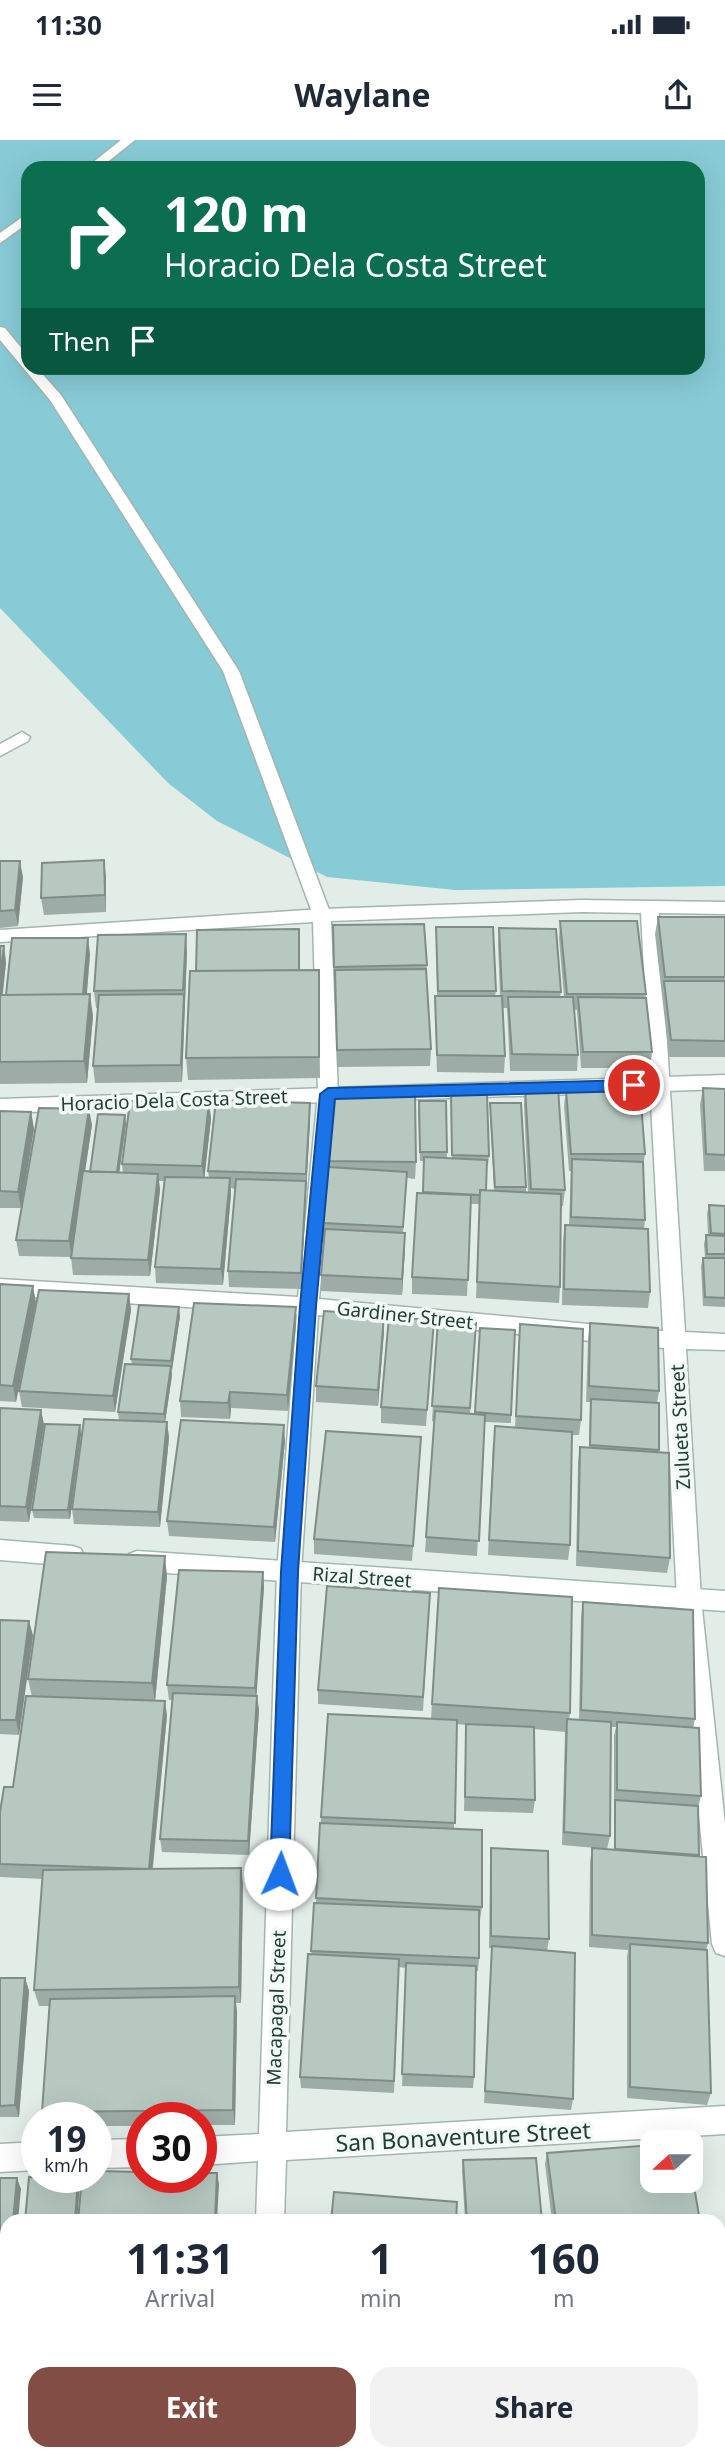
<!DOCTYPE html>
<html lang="en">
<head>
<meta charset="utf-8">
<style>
	body { margin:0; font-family:"Noto Sans",sans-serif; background:#f2f2f3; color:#1f2937; height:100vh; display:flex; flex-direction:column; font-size:26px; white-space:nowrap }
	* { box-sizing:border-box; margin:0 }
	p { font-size:23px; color:#747a83 }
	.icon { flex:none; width:38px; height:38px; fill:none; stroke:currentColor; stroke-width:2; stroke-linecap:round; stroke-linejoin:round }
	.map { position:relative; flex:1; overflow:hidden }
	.details { position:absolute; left:0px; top:2074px; width:726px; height:247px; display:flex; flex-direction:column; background:#fff; border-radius:21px 21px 0 0; box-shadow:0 7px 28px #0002 }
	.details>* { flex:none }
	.banner { position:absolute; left:21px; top:21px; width:684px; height:214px; border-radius:21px; box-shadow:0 7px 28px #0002; background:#0b6e4f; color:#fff; overflow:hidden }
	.needle { width:46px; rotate:249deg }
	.tools { position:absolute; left:640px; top:1990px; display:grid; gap:14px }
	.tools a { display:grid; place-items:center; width:63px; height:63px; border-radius:14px; background:#fff; box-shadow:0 7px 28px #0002; font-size:35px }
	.speed { position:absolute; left:21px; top:1962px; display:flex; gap:14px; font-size:35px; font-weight:700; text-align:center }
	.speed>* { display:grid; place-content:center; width:91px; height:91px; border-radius:50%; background:#fff; box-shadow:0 7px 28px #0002; line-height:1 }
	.speed small { font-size:18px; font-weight:400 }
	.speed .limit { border:10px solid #d22; background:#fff; color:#111 }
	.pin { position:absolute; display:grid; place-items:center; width:60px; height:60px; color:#fff; margin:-30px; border:4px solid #fff; border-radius:50%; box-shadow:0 2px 7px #0007 }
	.me { position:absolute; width:77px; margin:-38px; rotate:2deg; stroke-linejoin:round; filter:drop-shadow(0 0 5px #0008) }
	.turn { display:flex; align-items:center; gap:24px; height:147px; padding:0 28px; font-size:32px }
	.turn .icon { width:91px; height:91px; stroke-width:2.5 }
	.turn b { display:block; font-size:49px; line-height:60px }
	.then { display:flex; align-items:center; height:66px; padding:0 28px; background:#0003; gap:14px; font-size:26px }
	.eta { display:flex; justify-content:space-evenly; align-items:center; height:119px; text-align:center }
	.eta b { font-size:42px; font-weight:700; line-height:49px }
	.button { display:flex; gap:14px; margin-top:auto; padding:14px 28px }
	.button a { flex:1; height:80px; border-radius:21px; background:#824d44; color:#fff; font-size:28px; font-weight:700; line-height:80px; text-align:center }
	.button a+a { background:#f2f2f3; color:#1f2937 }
	.status { display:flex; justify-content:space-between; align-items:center; height:49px; padding:0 35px; background:#fff; direction:ltr }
	.status svg { height:19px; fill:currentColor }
	header { display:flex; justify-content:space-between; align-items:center; height:91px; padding:0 28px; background:#fff; font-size:32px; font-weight:700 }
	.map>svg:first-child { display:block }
	.water { fill:#87cbd6; fill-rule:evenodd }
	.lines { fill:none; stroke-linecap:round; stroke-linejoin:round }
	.service-casing { stroke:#a4b5af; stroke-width:3 }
	.minor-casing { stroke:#a4b5af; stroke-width:3 }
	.tertiary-casing { stroke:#a4b5af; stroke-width:3 }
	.secondary-casing { stroke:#9fbab0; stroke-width:3 }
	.service { fill:#fff; fill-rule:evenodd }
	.minor { fill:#fff; fill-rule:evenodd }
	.tertiary { fill:#fff; fill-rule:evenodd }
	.secondary { fill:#fff; fill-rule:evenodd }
	.wall { fill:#9daca6 }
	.shaded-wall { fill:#808c87 }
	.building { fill:#b7c8c1; stroke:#808c87; stroke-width:2 }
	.route { fill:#1a73e8; stroke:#114b97; stroke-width:2 }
	.labels { text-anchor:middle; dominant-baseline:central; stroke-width:7; stroke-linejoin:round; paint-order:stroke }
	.street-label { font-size:19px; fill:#213f36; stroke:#f3f9f6 }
	.near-street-label { font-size:23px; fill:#213f36; stroke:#f3f9f6 }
</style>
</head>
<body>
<div class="status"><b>11:30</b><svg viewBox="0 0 49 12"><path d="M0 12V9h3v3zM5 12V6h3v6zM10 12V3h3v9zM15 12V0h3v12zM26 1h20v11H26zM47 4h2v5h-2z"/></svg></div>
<header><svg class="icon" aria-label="menu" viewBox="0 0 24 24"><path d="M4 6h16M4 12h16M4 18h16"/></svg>Waylane<svg class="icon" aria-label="share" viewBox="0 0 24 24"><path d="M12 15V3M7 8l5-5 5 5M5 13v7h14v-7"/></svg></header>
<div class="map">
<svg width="725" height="2320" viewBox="0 0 725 2320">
	<rect width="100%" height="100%" fill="#e2ede8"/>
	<path class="water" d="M0 0H725V746L455 750 327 737 217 681 168 643 0 468ZM28 28H698V228H28Z"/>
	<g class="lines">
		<g class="service-casing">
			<path id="service" d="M121 0H135L100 28H86Z
				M28 73V83L0 103V93Z
				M0 187 5 188 28 216V228H37L61 255 239 531 331 775 328 779 322 781 313 775 223 531 50 260 0 200Z
				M22 592 30 597 28 601 0 616V604Z"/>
		</g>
		<g class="minor-casing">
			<path id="minor" d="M582 760 725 762V774L659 773 685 1192 725 1194V1210L686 1209 701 1459 725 1684V1816L716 1813 712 1804 677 1459 664 1208 318 1175 301 1432 286 1992 725 1966V1994L286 2020 284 2081H256L258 2021 201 2025V1997L259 1994 277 1432 297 1174 0 1155V1139L298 1157 318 954 313 782 0 802V790L322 769ZM582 772 641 773 663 1191 319 1159 338 954 331 781Z
				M142 1999V2027L96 2028V2000Z
				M37 2002V2030L0 2032V2004Z
				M0 2255 7 2256V2286L0 2285Z
				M249 2314H279V2320H249Z
				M347 2314H420L423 2320H350Z"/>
		</g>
		<g class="tertiary-casing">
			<path id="tertiary" d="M725 935V949L0 973V959Z"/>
		</g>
		<g class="secondary-casing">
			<path id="secondary" d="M0 1400 73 1406 81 1409 84 1416 81 1423 73 1426 0 1420Z
				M137 1411 725 1451V1471L137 1431 129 1428 125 1421 129 1414Z"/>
		</g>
		<use href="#service" class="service"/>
		<use href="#minor" class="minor"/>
		<use href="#tertiary" class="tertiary"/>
		<use href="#secondary" class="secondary"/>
	</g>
	<path class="wall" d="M0 721 23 737 18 786 0 788Z
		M106 737V772L44 775 41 758Z
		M658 777H725V917H669L655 794Z
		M560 781 646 854 645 858 652 912 650 928H581L577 870H574L578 915 577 931H510L507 868H502L505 916 504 933 437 932 435 873V856H437L436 787 496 851 495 856H500L498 805 499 788 561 852 560 857H564L559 798Z
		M333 785 427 825 426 837 431 909 430 926 337 927Z
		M0 806H4L6 823 3 855H6L90 814 87 854 93 876 87 943 0 944Z
		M187 811 182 942 95 943 93 926 98 868H96L94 851Z
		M300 830H319L320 938 188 940 186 918Z
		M525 948 565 1050 563 1066H561L560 1147 559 1163 476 1158 480 1064H471L467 1156 412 1154V1137L423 1053 424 1021H420L418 970 446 961 447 1018H452L451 955 489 1016 488 1025H487L486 1050 494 1051 490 972V963L526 1047V1052H528L524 965Z
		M703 948 725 949V1031H704L700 965Z
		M566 950 645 1014 643 1028 645 1080 644 1089 650 1152 648 1168 562 1165 563 1101 565 1085H569L571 1031H569L564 966Z
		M209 962 211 979 204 1037 209 1038 208 1031 310 979 301 1149 229 1147 228 1131 235 1049 231 1048V1054L223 1145 156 1143 155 1127 164 1041H159L160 1050 150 1136 73 1135 71 1117 19 1116 16 1100 92 985 85 1031 90 1032 125 975 126 984 119 1032 123 1033 122 1024Z
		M0 971 31 972 34 989 21 1068H0Z
		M327 1021 416 1022 415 1039 407 1038 403 1093 405 1109 402 1155 321 1151V1135L324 1099H323V1083L327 1037Z
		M709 1065 725 1066V1167L703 1166 701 1126 703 1118H705L704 1104 706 1095H708L707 1074Z
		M0 1144 36 1162 16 1262 0 1261Z
		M129 1154 131 1170 115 1272 22 1267 19 1251Z
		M296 1167V1183L288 1271 231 1268 230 1279 181 1277 180 1261Z
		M180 1176 172 1230H171L172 1235 165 1282H167L169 1298 160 1387 74 1384 72 1369 119 1280 118 1272 132 1224 131 1219Z
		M438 1180 476 1183 470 1274H475L480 1188 511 1275V1283L484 1282 477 1416 425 1412 434 1282 432 1281Z
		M590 1183 659 1251 657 1263 658 1312 670 1418 667 1433 576 1426 578 1322 580 1307H589L590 1262H586L588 1199Z
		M520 1184 581 1280 579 1295H572L570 1405 568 1420 488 1415 493 1302 515 1288Z
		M384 1191 378 1266 316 1262V1246Z
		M433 1195 426 1286 381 1283V1267Z
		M0 1268 41 1270 44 1285 29 1382 0 1381Z
		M80 1285 81 1294 70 1379 34 1378 32 1370Z
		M285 1301 275 1402 169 1396 167 1381Z
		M420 1313 412 1421 314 1414V1399Z
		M263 1432 264 1447 256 1556 259 1570 249 1715 162 1712 160 1699 172 1560H169L167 1545Z
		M167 1436 155 1561 167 1575 153 1729 241 1728 243 1745 241 1863H236L237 1872 235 1985H201V1978H142V1986H96V1978H43L42 1972 49 1866H39L34 1850 43 1739 0 1737V1672L13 1647 32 1557 28 1539Z
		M439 1448 570 1573 569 1579 579 1580 581 1477 583 1462 695 1579 693 1588 701 1656 698 1668V1717L708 1803 706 1810 711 1953 707 1965 627 1958V1817L628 1810 589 1807 590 1722 592 1708 614 1710V1596L616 1587H611L610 1696 607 1709 562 1705 565 1592 534 1589 535 1660 533 1673 464 1671 466 1585 457 1584 454 1689 482 1767 480 1780H479V1818L478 1831H476L474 1937 473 1948 402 1946 406 1828 399 1827 394 1953 301 1948 300 1937 316 1763 321 1677 431 1579Z
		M430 1453 423 1571 318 1564V1550Z
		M0 1480 29 1481 33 1496 19 1595 0 1594Z
		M491 1708 549 1799 547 1811 573 1959 571 1970 484 1963 492 1808H489L490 1721Z
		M0 1838H25L29 1851 19 1977H0Z
		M547 2013 700 2081H552L545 2024Z
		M463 2020 542 2081H465L462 2031Z
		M0 2038 21 2049 7 2081V2212H0Z
		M725 2139V2207H719V2140Z
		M476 2314H650L649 2320H509L476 2315Z
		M658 2314H719L725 2320H658Z"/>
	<path class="shaded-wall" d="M104 720 106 737V772L105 755Z
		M20 721 23 737 18 786 15 770Z
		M186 794 187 811 182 942 181 925Z
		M88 798 90 814 85 873 83 857Z
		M4 806 6 823 0 873V836Z
		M90 854 93 876 87 943 84 921Z
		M209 962 211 979 204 1042 202 1026Z
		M310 963V979L306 1051V1034Z
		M89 969 92 985 72 1117 69 1101Z
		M31 972 34 989 21 1068 18 1052Z
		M125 975 126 984 118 1042 117 1033Z
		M158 1034 160 1050 150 1136 148 1120Z
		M230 1038 231 1054 223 1145 221 1129Z
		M306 1041V1058L301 1149V1133Z
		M405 1093V1109L402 1155V1139Z
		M33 1146 36 1162 16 1262 13 1246Z
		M129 1154 131 1170 115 1272 113 1256Z
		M179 1167 180 1176 172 1230 171 1221Z
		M296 1167V1183L288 1271 287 1255Z
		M384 1175V1191L378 1266V1250Z
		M171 1226 172 1235 165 1283 164 1274Z
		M230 1252 231 1268 230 1279 228 1263Z
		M41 1270 44 1285 29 1382 26 1367Z
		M167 1282 169 1298 160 1387 158 1372Z
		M80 1285 81 1294 70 1379 68 1370Z
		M284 1285 285 1301 275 1402 274 1387Z
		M165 1416 167 1436 155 1562 152 1543Z
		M263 1432 264 1447 256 1563 255 1548Z
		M29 1481 33 1496 19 1595 16 1580Z
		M257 1556 259 1570 249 1715 248 1701Z
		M165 1561 167 1575 151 1742 149 1729Z
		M241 1728 243 1745 241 1863 239 1847Z
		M25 1838 29 1851 19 1977 15 1965Z
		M235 1856 237 1872 235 1985 233 1970Z
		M217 2033 219 2044 217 2081H215Z
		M17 2038 21 2049 18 2081H13Z
		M78 2038 80 2044 77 2081H75Z
		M7 2154V2212L3 2203Z
		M75 2314H80L79 2320H74Z"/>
	<path class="building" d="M104 720 105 755 41 758 42 723Z
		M0 721H20L15 770 0 771Z
		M658 777H725V837H665Z
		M560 781H637L646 854H567Z
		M424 784 427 825 334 827 333 785Z
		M436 787H493L496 851H438Z
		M499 788 556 789 561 852 502 851Z
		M299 789V830L196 831 197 790Z
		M186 794 183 850 94 851 98 795Z
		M12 798H88L83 854 6 855Z
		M0 806H4L0 836Z
		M426 829 431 909 337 910 335 830Z
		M319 830V917L186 918 190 831Z
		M664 841H725V901L671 900Z
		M90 854 84 921 0 922V855Z
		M184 854 181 925 93 926 99 855Z
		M435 856H502L505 916 437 915Z
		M508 857H573L578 915 512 914Z
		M578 857 646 858 652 912H583Z
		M525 948H558L565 1050 531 1049Z
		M703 948 725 949V1015L706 1014Z
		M566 950H640L645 1014H571Z
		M328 955 415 956 416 1022 327 1021Z
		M451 955H487L489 1016 452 1015Z
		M216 960 310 963 306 1034 208 1031Z
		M130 961 209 962 202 1026 122 1024Z
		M419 961H446L447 1012H420Z
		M490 963H521L526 1047H495Z
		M39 968 89 969 69 1101 16 1100Z
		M0 971 31 972 18 1052 0 1051Z
		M98 974 125 975 117 1032H90Z
		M424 1017 487 1020 486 1050H480V1055L423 1052Z
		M572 1019 643 1022 645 1080 571 1077Z
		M328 1027 407 1032 403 1087 323 1083Z
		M83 1031 158 1034 148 1120 71 1118Z
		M165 1037 230 1038 221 1129 155 1127Z
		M236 1039 306 1041 301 1133 228 1131Z
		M480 1050 561 1054 560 1147 477 1142Z
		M417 1053 471 1055 468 1140 412 1137Z
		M709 1065 725 1066V1094L711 1093Z
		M565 1085 648 1089 650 1152 564 1149Z
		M325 1089 405 1093 402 1139 321 1135Z
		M706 1095 725 1096V1114H707Z
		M703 1118H725V1158L705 1157Z
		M0 1144 33 1146 13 1246 0 1245Z
		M39 1150 129 1154 113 1256 19 1251Z
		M194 1163 296 1167 287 1255 230 1252 228 1263 180 1261Z
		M139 1165 179 1167 171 1221 131 1219Z
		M324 1171 384 1175 378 1250 316 1246Z
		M389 1177 434 1180 427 1270 381 1267Z
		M438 1180 476 1183 470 1268 432 1266Z
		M590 1183 658 1188 659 1251 589 1246Z
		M520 1184 583 1189 581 1280 516 1276Z
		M480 1188 515 1190 511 1275 475 1272Z
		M125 1224 171 1226 164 1274 118 1272Z
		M591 1259 659 1263V1310L590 1305Z
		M0 1268 41 1270 26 1367 0 1366Z
		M435 1271 485 1275 479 1401 426 1397Z
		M84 1279 167 1282 158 1372 72 1369Z
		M181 1280 284 1285 274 1387 167 1381Z
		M45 1284 80 1285 68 1370H32Z
		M495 1286 572 1292 570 1405 489 1400Z
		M326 1291 421 1297 413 1406 314 1399Z
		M580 1307 669 1313 670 1418 578 1411Z
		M46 1412 165 1416 152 1543 28 1539Z
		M179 1430 263 1432 255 1548 167 1545Z
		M327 1446 430 1453 423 1557 318 1550Z
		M439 1448 572 1457 570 1573 432 1564Z
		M583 1462 693 1470 695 1579 581 1570Z
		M0 1480 29 1481 16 1580H0Z
		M173 1553 257 1556 248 1701 160 1699Z
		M26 1556 165 1561 149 1729 0 1724V1672L4 1647H13Z
		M328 1574 457 1580 455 1683 321 1677Z
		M567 1579 611 1582 610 1696 564 1692Z
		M617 1582 699 1588 701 1656 617 1650Z
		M466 1584 534 1587 535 1660 465 1657Z
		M615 1660 698 1666 699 1715 615 1709Z
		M320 1683 482 1690V1767L316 1758Z
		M491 1708 548 1711 549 1799 491 1796Z
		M592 1708 706 1717 708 1803 592 1795Z
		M241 1728 239 1847 34 1850 43 1730Z
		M314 1763 479 1770V1818L311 1811Z
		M630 1804 707 1810 711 1953 630 1947Z
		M492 1806 575 1813 573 1959 485 1951Z
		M308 1814 399 1819 394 1941 300 1937Z
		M406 1823 476 1826 474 1937 402 1934Z
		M0 1838H25L15 1965 0 1966Z
		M235 1856 233 1970 42 1972 50 1859Z
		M653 2005V2040H691V2029L700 2081H556L547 2013Z
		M536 2018 542 2081H467L463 2020Z
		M96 2031 142 2032V2037H201V2033H217L215 2081H78L82 2037H96Z
		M29 2037 78 2038 75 2081H25Z
		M0 2038H17L13 2081H7V2154L3 2203H0Z
		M334 2052 457 2062 456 2081H331Z
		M725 2139V2198H719V2140Z
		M719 2216H725V2320H662V2314H719Z
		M0 2280 7 2281V2314H14L13 2320H0Z
		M17 2314H75L74 2320H16Z
		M84 2314H137L136 2320H83Z
		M140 2314H234V2320H139Z
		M521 2314H650L649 2320H564Z"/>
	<path class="route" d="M634 940 641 945 634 951 335 959 316 1166 298 1432 289 1734 287 1740 280 1743 273 1740 270 1734 281 1432 300 1166 320 954 328 948Z"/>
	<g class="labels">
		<g class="street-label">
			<text transform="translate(174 960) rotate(-2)">Horacio Dela Costa Street</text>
			<text transform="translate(405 1175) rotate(6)">Gardiner Street</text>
			<text transform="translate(680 1287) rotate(-93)">Zulueta Street</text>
			<text transform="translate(362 1437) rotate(4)">Rizal Street</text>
			<text transform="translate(276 1868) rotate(-88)">Macapagal Street</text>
		</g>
		<g class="near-street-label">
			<text transform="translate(463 1996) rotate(-3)">San Bonaventure Street</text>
		</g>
	</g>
</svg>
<div class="tools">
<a><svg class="needle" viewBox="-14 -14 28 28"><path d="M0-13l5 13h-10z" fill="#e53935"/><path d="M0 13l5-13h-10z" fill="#747a83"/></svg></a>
</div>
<div class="speed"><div>19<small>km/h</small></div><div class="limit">30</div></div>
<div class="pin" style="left:634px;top:945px;background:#d93025"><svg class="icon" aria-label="arrive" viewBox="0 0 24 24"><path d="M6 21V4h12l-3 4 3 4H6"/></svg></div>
<svg class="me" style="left:280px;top:1734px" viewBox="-20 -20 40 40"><circle r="19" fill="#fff"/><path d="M0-13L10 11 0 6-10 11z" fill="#1a73e8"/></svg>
<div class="banner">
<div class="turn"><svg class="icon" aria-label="right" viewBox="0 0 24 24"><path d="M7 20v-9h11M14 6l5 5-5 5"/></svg><div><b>120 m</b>Horacio Dela Costa Street</div></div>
<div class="then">Then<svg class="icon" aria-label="arrive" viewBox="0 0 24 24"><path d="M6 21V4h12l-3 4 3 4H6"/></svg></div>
</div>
<section class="details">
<div class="eta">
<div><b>11:31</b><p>Arrival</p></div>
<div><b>1</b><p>min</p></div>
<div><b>160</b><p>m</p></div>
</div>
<div class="button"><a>Exit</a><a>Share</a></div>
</section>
</div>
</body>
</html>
